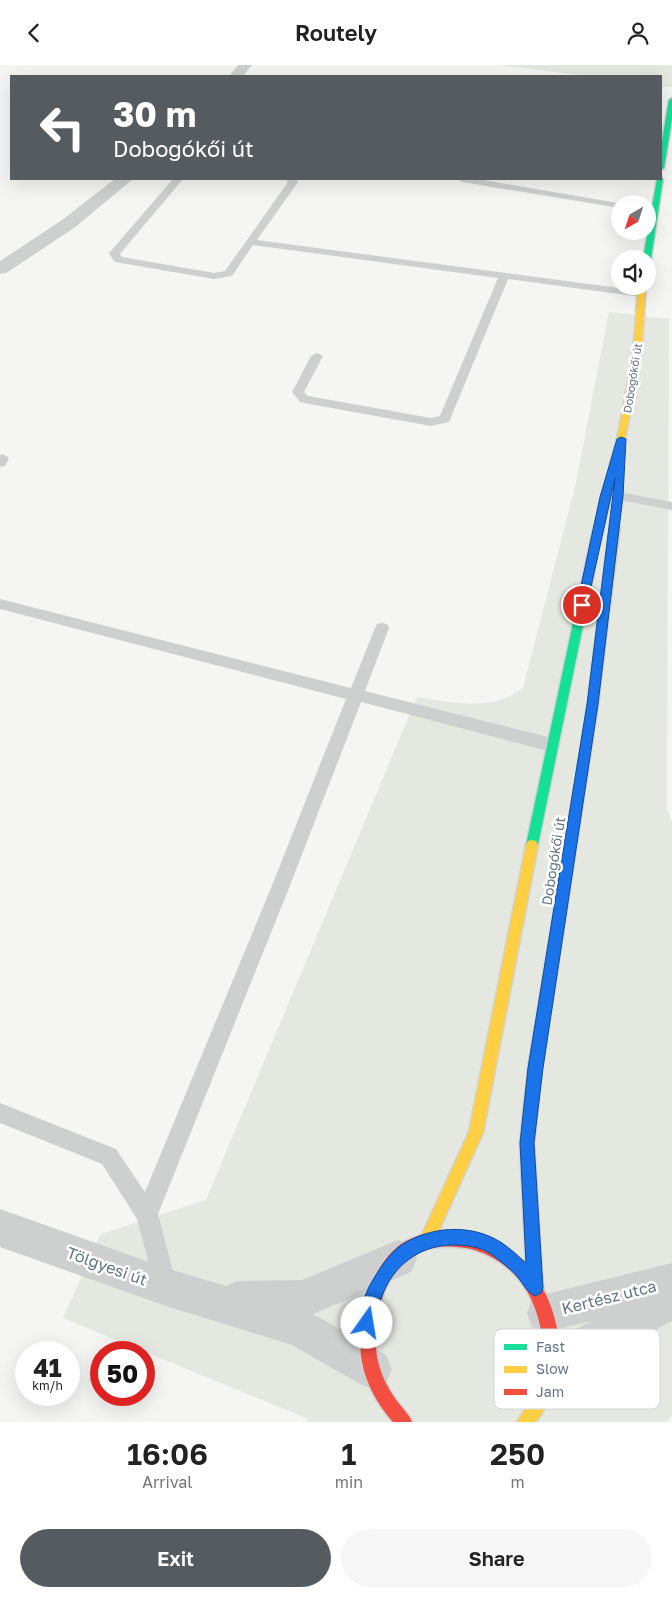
<!DOCTYPE html>
<html lang="en">
<head>
<meta charset="utf-8">
<style>
	body { margin:0; font-family:"Golos Text",sans-serif; background:#f6f6f6; color:#222; height:100vh; display:flex; flex-direction:column; font-size:19px; white-space:nowrap }
	* { box-sizing:border-box; margin:0 }
	p { font-size:16px; color:#767676 }
	.icon { flex:none; width:28px; height:28px; fill:none; stroke:currentColor; stroke-width:2; stroke-linecap:round; stroke-linejoin:round }
	.map { position:relative; height:1357px; overflow:hidden }
	.sheet { display:flex; flex-direction:column; background:#fff; flex:1 }
	.sheet>* { flex:none }
	.guide { position:absolute; left:10px; top:10px; width:652px; height:105px; border-radius:0px; box-shadow:0 5px 20px #0002; background:#565b60; color:#fff; overflow:hidden }
	.needle { width:32px; rotate:219deg }
	.fabs { position:absolute; left:611px; top:130px; display:grid; gap:10px }
	.fabs a { display:grid; place-items:center; width:45px; height:45px; border-radius:50%; background:#fff; box-shadow:0 5px 20px #0002; font-size:25px }
	.speed { position:absolute; left:15px; top:1276px; display:flex; gap:10px; font-size:25px; font-weight:700; text-align:center }
	.speed>* { display:grid; place-content:center; width:65px; height:65px; border-radius:50%; background:#fff; box-shadow:0 5px 20px #0002; line-height:1 }
	.speed small { font-size:12px; font-weight:400 }
	.speed .limit { border:8px solid #d22; background:#fff; color:#111 }
	.pin { position:absolute; display:grid; place-items:center; width:42px; height:42px; color:#fff; margin:-21px; border:2px solid #fff; border-radius:50%; box-shadow:0 1px 5px #0007 }
	.me { position:absolute; width:55px; margin:-28px; rotate:13deg; stroke-linejoin:round; filter:drop-shadow(0 0 4px #0008) }
	.turn { display:flex; align-items:center; gap:18px; height:105px; padding:0 20px; font-size:22px }
	.turn .icon { width:65px; height:65px; stroke-width:2.5 }
	.turn b { display:block; font-size:35px; line-height:42px }
	.eta { display:flex; justify-content:space-evenly; align-items:center; height:85px; text-align:center }
	.eta b { font-size:30px; font-weight:600; line-height:35px }
	.primary-button { display:flex; gap:10px; margin-top:auto; padding:10px 20px }
	.primary-button a { flex:1; height:58px; border-radius:30px; background:#565b60; color:#fff; font-size:20px; font-weight:600; line-height:58px; text-align:center }
	.primary-button a+a { background:#f6f6f6; color:#222 }
	header { display:flex; justify-content:space-between; align-items:center; height:65px; padding:0 20px; background:#fff; font-size:22px; font-weight:600 }
	.map>svg:first-child { display:block }
	.green { fill:#e4e8e1 }
	.lines { fill:none; stroke-linecap:round; stroke-linejoin:round }
	.fast-casing { stroke:#d0d2d3; stroke-width:3 }
	.slow-casing { stroke:#d0d2d3; stroke-width:3 }
	.jam-casing { stroke:#d0d2d3; stroke-width:3 }
	.lane { fill:#ced0d0; fill-rule:evenodd }
	.street { fill:#ced0d0; fill-rule:evenodd }
	.fast { fill:#16e098; fill-rule:evenodd }
	.slow { fill:#ffcf43; fill-rule:evenodd }
	.jam { fill:#f24e42; fill-rule:evenodd }
	.route { fill:#1a73e8; stroke:#114b97 }
	.labels { text-anchor:middle; dominant-baseline:central; stroke-width:5; stroke-linejoin:round; paint-order:stroke }
	.far-street-label { font-size:11px; fill:#637486; stroke:#fff }
	.street-label { font-size:14px; fill:#637486; stroke:#fff }
	.near-street-label { font-size:16px; fill:#637486; stroke:#fff }
	.key { fill:#fff; stroke:#d0d5db; stroke-width:1 }
	.key-label { font-size:14px; fill:#637486 }
</style>
</head>
<body>
<header><svg class="icon" aria-label="back" viewBox="0 0 24 24"><path d="M15 5l-7 7 7 7"/></svg>Routely<svg class="icon" aria-label="person" viewBox="0 0 24 24"><circle cx="12" cy="8" r="4"/><path d="M4 21q1-7 8-7t8 7"/></svg></header>
<div class="map">
<svg width="672" height="1357" viewBox="0 0 672 1357">
	<rect width="100%" height="100%" fill="#f5f5f3"/>
	<path class="green" d="M498 0H672V22L661 21V11H587Z
		M609 247 669 254 667 744 672 757V1350L666 1357H308L306 1353 63 1253 101 1169 206 1135 417 632C455 637 488 648 523 623L575 422Z"/>
	<g class="lines">
		<g class="fast-casing">
			<path id="fast" d="M672 33V54L664 103 661 105V82L669 35Z
				M661 112 663 114 651 194 648 196V194H643L657 114Z
				M596 470 601 473 538 780 536 784 532 785 528 784 526 780 591 473Z
				M604 544 609 548 598 639 570 823 568 827 564 828 560 827 558 823 588 639 599 548Z"/>
		</g>
		<g class="slow-casing">
			<path id="slow" d="M638 221H646L641 291 625 374 601 473 596 476 591 473 617 374 633 291Z
				M615 460 620 463 609 548 604 552 599 548 610 463Z
				M532 775 536 776 538 780 483 1068 432 1181 427 1184 422 1181 419 1176 469 1067 526 780 528 776Z
				M564 818 568 819 570 823 542 1003 534 1078 543 1223 541 1229 535 1231 529 1229 527 1223 520 1078 528 1003 558 823 560 819Z
				M552 1287 558 1289C566 1308 547 1342 536 1357H517L537 1324 546 1289Z"/>
		</g>
		<g class="jam-casing">
			<path id="jam" d="M441 1166C499 1164 544 1203 556 1259 559 1272 563 1288 558 1301L552 1303 546 1301C542 1291 544 1281 542 1271 539 1252 533 1234 522 1218 508 1200 488 1187 466 1183 450 1181 432 1180 417 1187 385 1203 373 1251 376 1284 378 1303 385 1320 397 1336 402 1343 409 1349 412 1357H393C378 1340 366 1319 362 1297 355 1260 369 1202 401 1179 413 1171 428 1168 441 1166Z"/>
		</g>
		<path class="lane" d="M173 114H183L120 189 122 192 214 208 225 206 288 117 286 114H296L298 117 257 175 641 226 646 229 641 232 508 214 449 357 431 361 304 338 300 337 292 327 311 291 317 288 323 291 304 327 308 331 431 353 440 351 498 213 253 180 232 211 214 214 115 197 109 189 110 187Z
			M457 114H478L624 139H620V143L462 117Z
			M3 389 9 393 5 401 0 402V390Z
			M619 427 672 437V445L614 434 612 431 614 428Z
			M0 534 351 623 375 563 377 559 382 558 387 559 389 563 365 626 552 673 558 675 560 680 558 685 552 687 361 637 289 823 158 1149 177 1222 174 1230 166 1233 158 1230 155 1222 137 1154 102 1099 0 1058V1038L116 1084 145 1127 271 823 346 634 0 544Z"/>
		<path class="street" d="M238 0H252L243 11H229Z
			M115 114H133L74 163 6 208 0 209V196L62 155Z
			M0 1144 166 1203 226 1221 238 1216 302 1215 398 1175 411 1181 417 1194 411 1207 313 1249 386 1290 392 1304 386 1318 372 1324 358 1318 292 1280 166 1241 0 1182Z
			M672 1198V1256L566 1312 552 1318 538 1312 532 1298 538 1284 591 1256 546 1267 532 1262 527 1248 532 1234 546 1229Z"/>
		<use href="#fast" class="fast"/>
		<use href="#slow" class="slow"/>
		<use href="#jam" class="jam"/>
	</g>
	<path class="route" d="M621 372 626 374 623 431 598 639 543 1003 534 1078 543 1223 541 1228 535 1231C525 1226 522 1216 515 1209 508 1202 499 1195 491 1189 479 1181 465 1180 451 1180 419 1181 393 1201 382 1231 377 1241 377 1253 373 1264L367 1266 361 1264C357 1253 364 1231 370 1220 378 1206 387 1191 400 1181 429 1161 472 1158 502 1178 511 1184 518 1191 526 1198L520 1078 528 1003 587 639 615 413 587 540 582 544 577 540 600 432 617 374Z"/>
	<g class="labels">
		<g class="far-street-label">
			<text transform="translate(632 313) rotate(-81)">Dobogókői út</text>
		</g>
		<g class="street-label">
			<text transform="translate(553 796) rotate(-81)">Dobogókői út</text>
		</g>
		<g class="near-street-label">
			<text transform="translate(107 1201) rotate(20)">Tölgyesi út</text>
			<text transform="translate(609 1232) rotate(-14)">Kertész utca</text>
		</g>
	</g>
	<rect x="494" y="1264" width="166" height="80" rx="8" class="key"/>
	<rect x="504" y="1279" width="23" height="6" fill="#16e098"/>
	<rect x="504" y="1301" width="23" height="7" fill="#ffcf43"/>
	<rect x="504" y="1324" width="23" height="6" fill="#f24e42"/>
	<g class="key-label">
		<text x="536" y="1287">Fast</text>
		<text x="536" y="1309">Slow</text>
		<text x="536" y="1332">Jam</text>
	</g>
</svg>
<div class="fabs">
<a><svg class="needle" viewBox="-14 -14 28 28"><path d="M0-13l5 13h-10z" fill="#e53935"/><path d="M0 13l5-13h-10z" fill="#767676"/></svg></a>
<a><svg class="icon" aria-label="sound" viewBox="0 0 24 24"><path d="M4 9h4l5-4v14l-5-4H4zM17 9q2 3 0 6"/></svg></a>
</div>
<div class="speed"><div>41<small>km/h</small></div><div class="limit">50</div></div>
<div class="pin" style="left:582px;top:540px;background:#d93025"><svg class="icon" aria-label="arrive" viewBox="0 0 24 24"><path d="M6 21V4h12l-3 4 3 4H6"/></svg></div>
<svg class="me" style="left:367px;top:1258px" viewBox="-20 -20 40 40"><circle r="19" fill="#fff"/><path d="M0-13L10 11 0 6-10 11z" fill="#1a73e8"/></svg>
<div class="guide">
<div class="turn"><svg class="icon" aria-label="left" viewBox="0 0 24 24"><path d="M17 20v-9H6M10 6l-5 5 5 5"/></svg><div><b>30 m</b>Dobogókői út</div></div>
</div>
</div>
<section class="sheet">
<div class="eta">
<div><b>16:06</b><p>Arrival</p></div>
<div><b>1</b><p>min</p></div>
<div><b>250</b><p>m</p></div>
</div>
<div class="primary-button"><a>Exit</a><a>Share</a></div>
</section>
</body>
</html>
